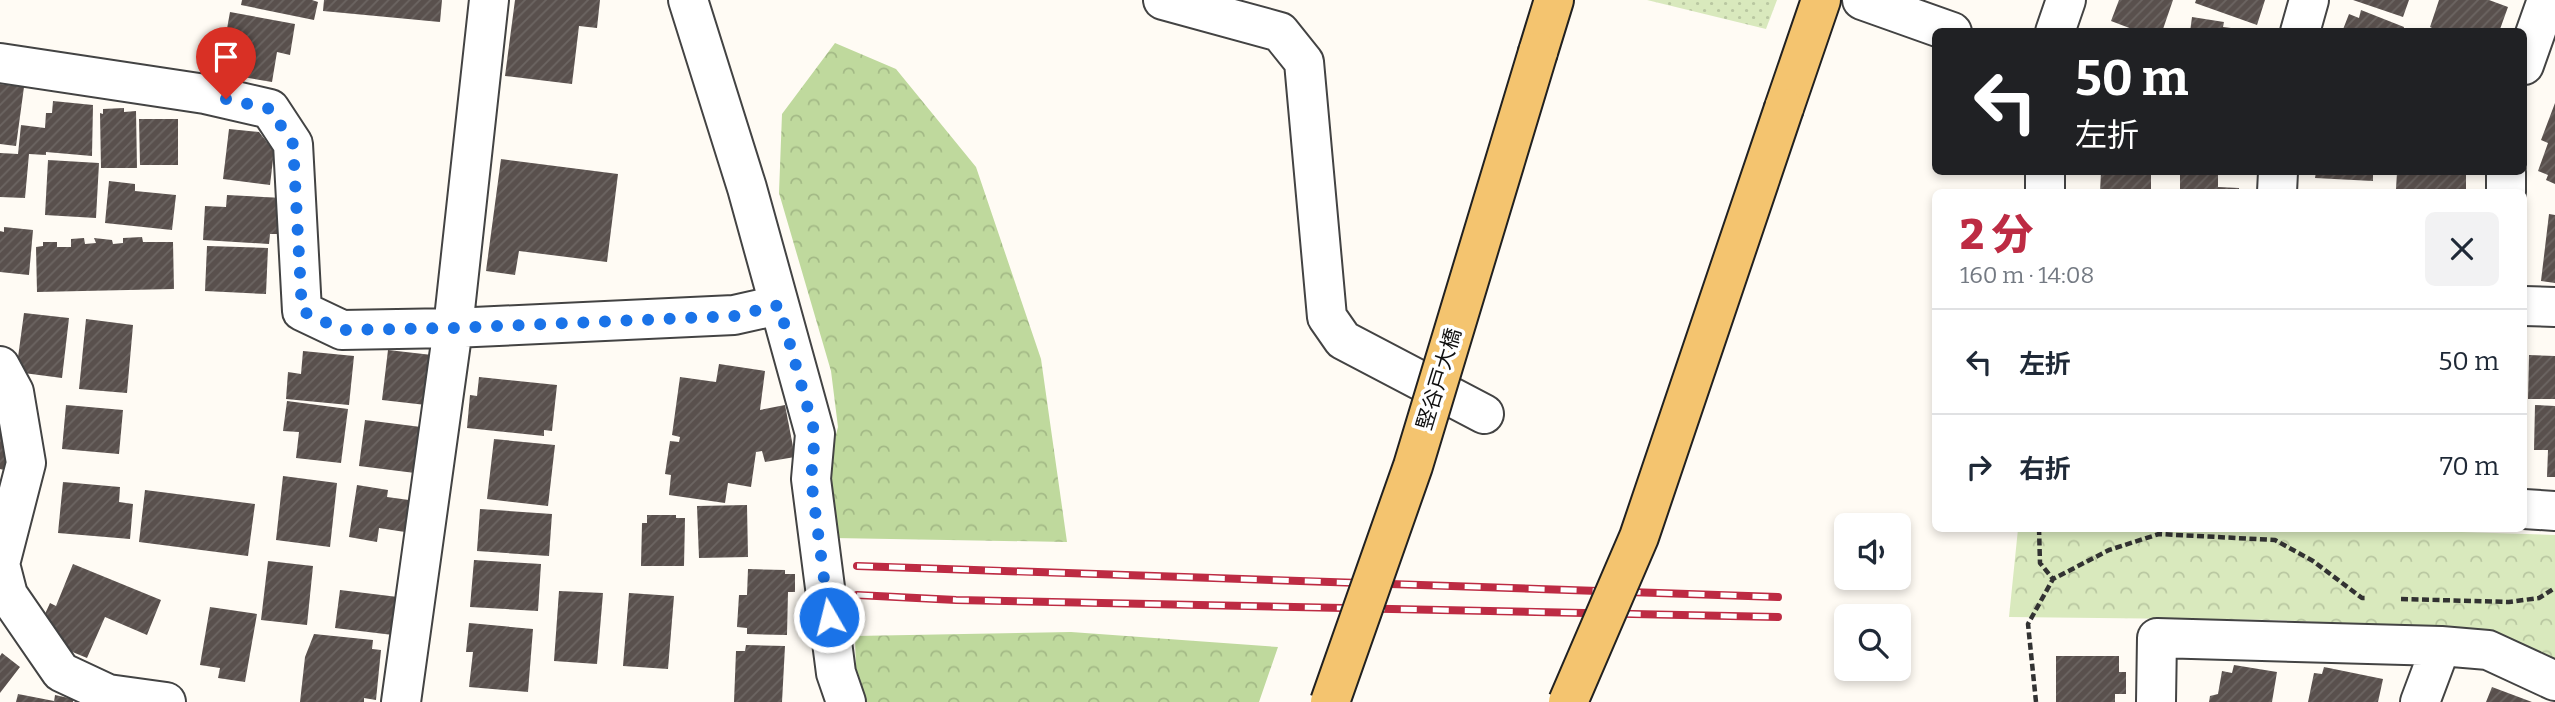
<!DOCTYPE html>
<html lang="ja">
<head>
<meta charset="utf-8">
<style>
	body { margin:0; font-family:Bitter,"Noto Sans JP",serif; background:#f2f2f3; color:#1f2937; height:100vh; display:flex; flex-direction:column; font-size:26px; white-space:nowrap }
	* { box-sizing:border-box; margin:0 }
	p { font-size:23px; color:#747a83 }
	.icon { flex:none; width:38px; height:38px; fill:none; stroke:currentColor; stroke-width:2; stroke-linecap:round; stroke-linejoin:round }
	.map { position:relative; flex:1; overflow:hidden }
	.panel { position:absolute; left:1932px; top:189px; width:595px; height:343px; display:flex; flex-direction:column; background:#fff; border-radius:10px; box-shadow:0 4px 10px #0003 }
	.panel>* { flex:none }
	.banner { position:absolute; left:1932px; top:28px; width:595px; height:147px; border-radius:10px; box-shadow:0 4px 10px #0003; background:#202124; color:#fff; overflow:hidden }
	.buttons { position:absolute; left:1834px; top:513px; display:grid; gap:14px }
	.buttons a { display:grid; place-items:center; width:77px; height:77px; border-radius:10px; background:#fff; box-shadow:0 4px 10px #0003; font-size:35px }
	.pin { position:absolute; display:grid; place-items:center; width:60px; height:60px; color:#fff; margin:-72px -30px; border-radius:50% 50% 50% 0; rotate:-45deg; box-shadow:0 0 7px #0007 }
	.pin .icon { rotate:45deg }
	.me { position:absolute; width:77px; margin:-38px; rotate:352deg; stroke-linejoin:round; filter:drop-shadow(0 0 5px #0008) }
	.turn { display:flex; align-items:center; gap:24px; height:147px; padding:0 28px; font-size:32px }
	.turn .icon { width:91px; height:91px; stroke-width:2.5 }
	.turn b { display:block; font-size:49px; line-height:60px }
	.round { display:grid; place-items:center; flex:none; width:74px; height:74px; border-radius:10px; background:#f2f2f3 }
	.head { display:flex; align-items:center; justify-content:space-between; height:119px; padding:0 28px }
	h1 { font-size:42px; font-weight:800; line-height:52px; color:#bd2b43 }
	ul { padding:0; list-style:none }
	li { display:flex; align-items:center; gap:21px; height:105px; padding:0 28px; border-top:2px solid #e0e1e3 }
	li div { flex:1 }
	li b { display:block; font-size:26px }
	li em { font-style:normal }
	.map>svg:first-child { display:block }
	.grass { fill:url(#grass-dots) }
	.forest { fill:url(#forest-crowns) }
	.park { fill:url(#park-crowns) }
	.building { fill:url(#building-hatch) }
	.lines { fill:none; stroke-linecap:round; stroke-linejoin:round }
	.minor-casing { stroke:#434343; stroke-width:42 }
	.major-casing { stroke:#212121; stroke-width:42 }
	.path { stroke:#323232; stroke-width:4.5; stroke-dasharray:7 3.5; stroke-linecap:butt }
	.minor { stroke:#fff; stroke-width:38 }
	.major { stroke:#f4c46f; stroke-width:38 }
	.rail-casing { stroke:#bd2b43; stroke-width:8 }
	.rail { stroke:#fff; stroke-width:5; stroke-dasharray:16; stroke-linecap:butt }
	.major-bridge-casing { stroke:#212121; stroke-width:42; stroke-linecap:butt }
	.major-bridge { stroke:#f4c46f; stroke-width:38 }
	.route { stroke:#1a73e8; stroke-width:12; stroke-dasharray:0 21.6 }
	.labels { text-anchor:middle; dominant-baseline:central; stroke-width:7; stroke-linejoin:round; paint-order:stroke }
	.street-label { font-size:21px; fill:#101010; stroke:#fff }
</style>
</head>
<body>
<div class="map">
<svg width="2555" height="702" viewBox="0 0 2555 702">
	<defs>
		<pattern id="grass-dots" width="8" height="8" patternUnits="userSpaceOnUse" patternTransform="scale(1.75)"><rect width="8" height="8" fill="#d9e9bd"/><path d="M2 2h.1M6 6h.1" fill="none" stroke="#b9c7a1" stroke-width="1.8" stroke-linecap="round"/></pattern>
		<pattern id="forest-crowns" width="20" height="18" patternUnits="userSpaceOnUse" patternTransform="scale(1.75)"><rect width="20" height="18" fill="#bfd99d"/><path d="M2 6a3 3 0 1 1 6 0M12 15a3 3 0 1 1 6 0" fill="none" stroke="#a3b986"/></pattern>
		<pattern id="park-crowns" width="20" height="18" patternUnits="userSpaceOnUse" patternTransform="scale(1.75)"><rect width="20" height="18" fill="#d9e9bd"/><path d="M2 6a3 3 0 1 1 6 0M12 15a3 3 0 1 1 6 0" fill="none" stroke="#b9c7a1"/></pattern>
		<pattern id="building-hatch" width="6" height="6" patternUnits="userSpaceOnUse" patternTransform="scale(1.75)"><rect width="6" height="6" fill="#59504d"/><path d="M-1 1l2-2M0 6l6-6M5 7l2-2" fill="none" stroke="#6c6562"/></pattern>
	</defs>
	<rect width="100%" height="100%" fill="#fffbf4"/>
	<path class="grass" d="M1647 0H1777L1766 29Z"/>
	<path class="forest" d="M835 43 896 69 976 167 1041 359 1067 542 834 538 822 488 838 427 831 371 779 193 782 114Z
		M1071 632 1278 647 1259 702H863L856 672 855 636Z"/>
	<path class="park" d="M2334 528 2555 535V661L2485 630 2278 620 2009 617 2018 529Z"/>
	<path class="building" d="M242 0H312L318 2 314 20 241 5Z
		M324 0H442L440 22 323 11Z
		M515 0H600L597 28 579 26 572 84 505 76Z
		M2119 0H2173L2162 32H2140L2111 21Z
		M2196 0H2265L2257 25 2195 3Z
		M2353 0H2409L2403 17Z
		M2439 0H2489L2508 7 2499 32H2433L2434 29 2430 27Z
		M2361 10 2404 27 2403 32H2342L2349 14 2359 18Z
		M230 12 295 24 290 55 277 52 272 82 219 73Z
		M2192 17 2224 22 2223 27 2231 28V32H2190Z
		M0 84 24 87 16 146 0 144Z
		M53 101 93 105 92 156 46 152V155L29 154 25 198 0 197V153L18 154 21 125 45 128 46 113H52Z
		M2555 103V184L2546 180 2548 175 2538 171 2548 143 2541 140Z
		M124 108V112L136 111 137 168H101L100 113 103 114V109Z
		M139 119H178V165H140Z
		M229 129 259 132 274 151 270 185 223 179Z
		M501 159 618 174 607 262 519 251 515 275 486 271Z
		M48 160 99 163 96 218 45 215Z
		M2101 172H2151V192H2100Z
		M2316 172H2373V181L2315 178Z
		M2397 172H2466V191L2396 189Z
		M2180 174 2218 175V187L2239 188V192H2180Z
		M109 181 135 184V191L176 195 172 230 105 223Z
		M227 195 283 198 280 234H270L269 244 203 240 205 206 226 207Z
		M2549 214 2555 215V283L2541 281Z
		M4 227 33 230 29 275 0 272V231L4 232Z
		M142 237 143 242H173L174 289 37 292 36 247 43 246V242H57V247H71V239L84 238 85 244 96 243 94 238 112 240 113 244 123 243V238Z
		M207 246 268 248 266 294 205 291Z
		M24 313 69 318 62 378 16 372Z
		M86 319 133 325 127 393 79 389Z
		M388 350 432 355 426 405 382 400Z
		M303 351 354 356 349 405 286 399 288 372 301 374Z
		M2529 355 2555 356V399H2528Z
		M719 364 765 371 760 410 785 405 795 457 765 462 762 451 756 452 751 487 728 483 725 503 669 495 671 475 665 474 670 441 679 442 680 437 672 435 680 377 716 382Z
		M479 377 557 385 552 431 544 430V436L467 428 470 395 477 396Z
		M287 401 348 409 341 463 296 458 299 432 283 431Z
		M66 405 123 410 119 454 62 449Z
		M2535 405 2555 406V477H2547L2548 450H2534Z
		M0 410 14 439 4 470 0 469Z
		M365 420 421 427 415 473 359 466Z
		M494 439 555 445 548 506 487 499Z
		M283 476 337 483 330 547 276 540Z
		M63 482 120 487 119 502 133 504 130 539 58 533Z
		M357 485 388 490 387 497 409 500 405 532 379 528 377 542 349 537Z
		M145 490 255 504 248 556 139 542Z
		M747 505 748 557 699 558 697 506Z
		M480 509 552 514 549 556 477 551Z
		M647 515H676V518H685L684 566H641L642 523H647Z
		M474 560 541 564 538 611 470 607Z
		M268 561 313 566 307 625 261 620Z
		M73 564 161 600 147 635 105 617 87 658 46 641 39 627 50 603 56 606Z
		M748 569 785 570V574H795V592H788L787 635 747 634V628L737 627 739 595H747Z
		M340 590 398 597 393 635 335 628Z
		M559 591 603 593 597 664 554 661Z
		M629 593 674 596 668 669 623 666Z
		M210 607 257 614 245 682 218 678 220 668 200 665Z
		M469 623 533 629 528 692 469 687 473 652H466Z
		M314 634 373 640 372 649 381 650 376 700 364 698V702H300L305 657Z
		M746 645 785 646 782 702H734L736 651H745Z
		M2 653 20 667 0 693V656Z
		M2056 656H2119V672H2126V694H2115V702H2056Z
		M2234 665 2277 672 2272 702H2209L2210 696 2218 694 2222 671 2232 673Z
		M2324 667 2383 679 2378 702H2308L2314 673 2322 674Z
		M2492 687 2532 702H2486Z
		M18 694 54 701V702H16Z
		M55 695 73 699V702H54Z"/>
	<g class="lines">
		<g class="minor-casing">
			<path id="minor" d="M688 0 747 188 815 434 811 479 836 673 846 702
				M1163 0 1280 32 1304 62 1327 317 1343 340 1484 414
				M1862 0 1952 32
				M2055 32 2066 0
				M2300 32 2309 0
				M0 63 205 94 270 109 293 144 302 311 342 330 453 328 734 315 779 305
				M2524 65 2547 0
				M2045 192V172
				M2277 192 2278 172
				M2506 192V172
				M2524 306 2555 307
				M0 366 14 392 26 463 0 564 8 595 61 672 108 694 166 702
				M2524 509 2555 511
				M401 702 453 328 489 0
				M2156 702 2157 638 2441 646 2488 650 2555 681
				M2420 702 2441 646"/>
		</g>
		<g class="major-casing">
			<path id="major" d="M1538 52 1554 0
				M1784 108 1821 0"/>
		</g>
		<path class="path" d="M2039 528 2040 563 2053 579
			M2401 599 2509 602 2539 598 2555 588
			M2036 702 2028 624 2053 579 2109 550 2159 534 2275 540 2313 561 2362 598H2368"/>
		<use href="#minor" class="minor"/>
		<use href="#major" class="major"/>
		<g class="rail-casing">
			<path id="rail" d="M857 566 1778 597
				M857 595 956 600 1778 617"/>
		</g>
		<use href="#rail" class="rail"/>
		<g class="major-bridge-casing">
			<path id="major-bridge" d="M1330 702 1413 466 1538 52
				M1568 702 1639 537 1784 108"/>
		</g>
		<use href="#major-bridge" class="major-bridge"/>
	</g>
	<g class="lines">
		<path class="route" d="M226 99 270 109 293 144 302 311 342 330 453 328 734 316 779 305 815 434 811 479 829 617"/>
	</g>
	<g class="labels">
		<g class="street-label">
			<text transform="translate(1439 379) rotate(-73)">竪谷戸大橋</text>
		</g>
	</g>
</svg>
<div class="buttons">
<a><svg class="icon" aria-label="sound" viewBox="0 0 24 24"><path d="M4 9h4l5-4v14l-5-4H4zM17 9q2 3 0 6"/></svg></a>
<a><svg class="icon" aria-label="search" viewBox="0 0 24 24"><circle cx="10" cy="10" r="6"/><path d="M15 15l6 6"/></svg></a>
</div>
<div class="pin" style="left:226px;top:99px;background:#d93025"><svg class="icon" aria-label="arrive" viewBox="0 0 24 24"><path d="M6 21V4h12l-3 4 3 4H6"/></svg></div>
<svg class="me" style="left:829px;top:617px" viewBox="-20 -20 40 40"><circle r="17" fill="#1a73e8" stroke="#fff" stroke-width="3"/><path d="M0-11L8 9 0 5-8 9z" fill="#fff"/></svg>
<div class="banner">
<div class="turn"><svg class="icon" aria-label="left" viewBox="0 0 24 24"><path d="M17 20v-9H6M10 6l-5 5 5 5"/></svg><div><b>50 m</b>左折</div></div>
</div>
<section class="panel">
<div class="head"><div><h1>2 分</h1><p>160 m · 14:08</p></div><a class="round"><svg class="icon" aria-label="close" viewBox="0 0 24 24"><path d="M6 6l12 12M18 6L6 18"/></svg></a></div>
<ul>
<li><svg class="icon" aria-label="left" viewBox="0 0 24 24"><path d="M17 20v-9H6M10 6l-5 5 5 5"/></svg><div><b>左折</b></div><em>50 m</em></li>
<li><svg class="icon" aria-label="right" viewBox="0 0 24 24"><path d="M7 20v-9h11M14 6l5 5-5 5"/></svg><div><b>右折</b></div><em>70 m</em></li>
</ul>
</section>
</div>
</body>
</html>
